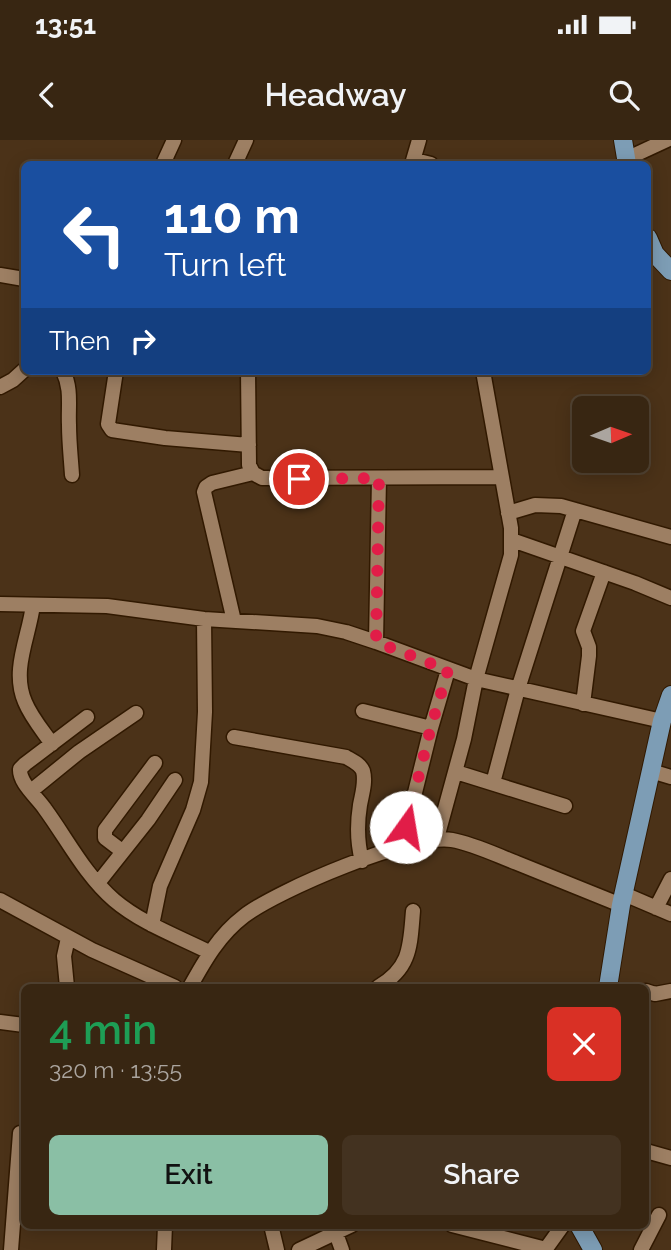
<!DOCTYPE html>
<html lang="en">
<head>
<meta charset="utf-8">
<style>
	body { margin:0; font-family:Raleway,sans-serif; background:#433220; color:#f1f3f6; height:100vh; display:flex; flex-direction:column; font-size:26px; white-space:nowrap }
	* { box-sizing:border-box; margin:0 }
	p { font-size:23px; color:#aba59f }
	.icon { flex:none; width:38px; height:38px; fill:none; stroke:currentColor; stroke-width:2; stroke-linecap:round; stroke-linejoin:round }
	.map { position:relative; flex:1; overflow:hidden }
	.panel { position:absolute; left:21px; top:844px; width:628px; height:245px; display:flex; flex-direction:column; background:#382612; border-radius:10px; box-shadow:0 4px 18px #0003,0 0 0 2px #524332 }
	.panel>* { flex:none }
	.guide { position:absolute; left:21px; top:21px; width:630px; height:214px; border-radius:10px; box-shadow:0 4px 18px #0003,0 0 0 2px #524332; background:#1a4fa0; color:#fff; overflow:hidden }
	.needle { width:46px; rotate:88deg }
	.buttons { position:absolute; left:572px; top:256px; display:grid; gap:14px }
	.buttons a { display:grid; place-items:center; width:77px; height:77px; border-radius:10px; background:#382612; box-shadow:0 4px 18px #0003,0 0 0 2px #524332; font-size:35px }
	.pin { position:absolute; display:grid; place-items:center; width:60px; height:60px; color:#fff; margin:-30px; border:4px solid #fff; border-radius:50%; box-shadow:0 2px 7px #0007 }
	.me { position:absolute; width:77px; margin:-38px; rotate:13deg; stroke-linejoin:round; filter:drop-shadow(0 0 5px #0008) }
	.turn { display:flex; align-items:center; gap:24px; height:147px; padding:0 28px; font-size:32px }
	.turn .icon { width:91px; height:91px; stroke-width:2.5 }
	.turn b { display:block; font-size:49px; line-height:60px }
	.then { display:flex; align-items:center; height:66px; padding:0 28px; background:#0003; gap:14px; font-size:26px }
	.round { display:grid; place-items:center; flex:none; width:74px; height:74px; border-radius:10px; background:#433220 }
	.overview { display:flex; align-items:center; justify-content:space-between; height:119px; padding:0 28px }
	h1 { font-size:42px; font-weight:600; line-height:52px; color:#1e9e55 }
	.primary-button { display:flex; gap:14px; margin-top:auto; padding:14px 28px }
	.primary-button a { flex:1; height:80px; border-radius:10px; background:#8abfa5; color:#111; font-size:28px; font-weight:600; line-height:80px; text-align:center }
	.primary-button a+a { background:#433220; color:#f1f3f6 }
	.status { display:flex; justify-content:space-between; align-items:center; height:49px; padding:0 35px; background:#382612; direction:ltr }
	.status svg { height:19px; fill:currentColor }
	header { display:flex; justify-content:space-between; align-items:center; height:91px; padding:0 28px; background:#382612; font-size:32px; font-weight:600 }
	.map>svg:first-child { display:block }
	.lines { fill:none; stroke-linecap:round; stroke-linejoin:round }
	.minor-casing { stroke:#311900; stroke-width:17 }
	.major-casing { stroke:#311900; stroke-width:20 }
	.minor { stroke:#9d7f63; stroke-width:14 }
	.major { stroke:#7d9db5; stroke-width:18 }
	.route { stroke:#e11d48; stroke-width:12; stroke-dasharray:0 21.6 }
</style>
</head>
<body>
<div class="status"><b>13:51</b><svg viewBox="0 0 49 12"><path d="M0 12V9h3v3zM5 12V6h3v6zM10 12V3h3v9zM15 12V0h3v12zM26 1h20v11H26zM47 4h2v5h-2z"/></svg></div>
<header><svg class="icon" aria-label="back" viewBox="0 0 24 24"><path d="M15 5l-7 7 7 7"/></svg>Headway<svg class="icon" aria-label="search" viewBox="0 0 24 24"><circle cx="10" cy="10" r="6"/><path d="M15 15l6 6"/></svg></header>
<div class="map">
<svg width="671" height="1110" viewBox="0 0 671 1110">
	<rect width="100%" height="100%" fill="#4b3218"/>
	<g class="lines">
		<g class="minor-casing">
			<path id="minor" d="M626 19 667 0
				M415 20 431 24
				M163 24 174 0
				M235 24 246 0
				M412 24 419 0
				M0 135 24 139
				M63 231C72 249 68 266 69 285 69 302 71 319 72 335
				M116 231 108 284 112 290 165 298 249 305
				M248 231 249 325 253 333 262 338 500 337
				M0 247 13 240 24 230
				M508 373 535 365 561 366 671 397
				M512 400 635 443 671 458
				M0 464 107 466 204 479 317 486 346 492 376 502 476 539 662 581
				M33 465C29 497 11 530 25 562 31 577 43 591 52 604
				M234 481 204 352 206 347 212 343 253 333
				M376 502 379 338
				M583 564 589 516V507L583 491 604 432
				M363 571 431 588
				M87 577 25 624 20 629C19 643 37 657 45 669 67 699 85 735 114 760 141 783 177 796 209 812
				M234 597 346 617C353 621 360 624 363 631 366 642 362 654 360 665 357 684 357 702 362 721
				M651 631 671 637
				M456 632 565 666
				M493 643 518 549 575 370
				M31 651 79 612 136 573
				M437 698 464 599 476 539 511 415V388L483 231
				M402 705 431 588 448 530
				M122 711 105 698V690L155 623
				M98 743 148 680 175 640
				M624 754 671 774
				M0 760 92 810 175 847
				M656 768 671 739
				M152 785 160 746 193 670 201 642 205 572 204 479
				M67 847 64 816 68 798
				M190 847C205 820 219 795 244 776 278 750 412 693 452 700 474 704 496 715 517 723 552 737 587 751 621 765
				M378 847C411 828 410 806 413 771
				M646 851 655 854 671 851
				M0 882 24 885
				M646 1011 671 1018
				M271 1085 277 1110
				M333 1085 342 1110
				M452 1085 546 1109
				M11 1110 20 993
				M164 1110 165 1085
				M299 1110 352 1085
				M545 1110 563 1085
				M641 1110 659 1075"/>
		</g>
		<g class="major-casing">
			<path id="major" d="M623 0 627 24
				M648 98 655 114 671 131
				M608 847 621 765 662 581 671 555
				M579 1085 593 1110"/>
		</g>
		<use href="#minor" class="minor"/>
		<use href="#major" class="major"/>
	</g>
	<g class="lines">
		<path class="route" d="M299 339 379 338 376 502 448 530 431 587 406 687"/>
	</g>
</svg>
<div class="buttons">
<a><svg class="needle" viewBox="-14 -14 28 28"><path d="M0-13l5 13h-10z" fill="#e53935"/><path d="M0 13l5-13h-10z" fill="#aba59f"/></svg></a>
</div>
<div class="pin" style="left:299px;top:339px;background:#d93025"><svg class="icon" aria-label="arrive" viewBox="0 0 24 24"><path d="M6 21V4h12l-3 4 3 4H6"/></svg></div>
<svg class="me" style="left:406px;top:687px" viewBox="-20 -20 40 40"><circle r="19" fill="#fff"/><path d="M0-13L10 11 0 6-10 11z" fill="#e11d48"/></svg>
<div class="guide">
<div class="turn"><svg class="icon" aria-label="left" viewBox="0 0 24 24"><path d="M17 20v-9H6M10 6l-5 5 5 5"/></svg><div><b>110 m</b>Turn left</div></div>
<div class="then">Then<svg class="icon" aria-label="right" viewBox="0 0 24 24"><path d="M7 20v-9h11M14 6l5 5-5 5"/></svg></div>
</div>
<section class="panel">
<div class="overview"><div><h1>4 min</h1><p>320 m · 13:55</p></div><a class="round" style="background:#d93025;color:#fff"><svg class="icon" aria-label="close" viewBox="0 0 24 24"><path d="M6 6l12 12M18 6L6 18"/></svg></a></div>
<div class="primary-button"><a>Exit</a><a>Share</a></div>
</section>
</div>
</body>
</html>
